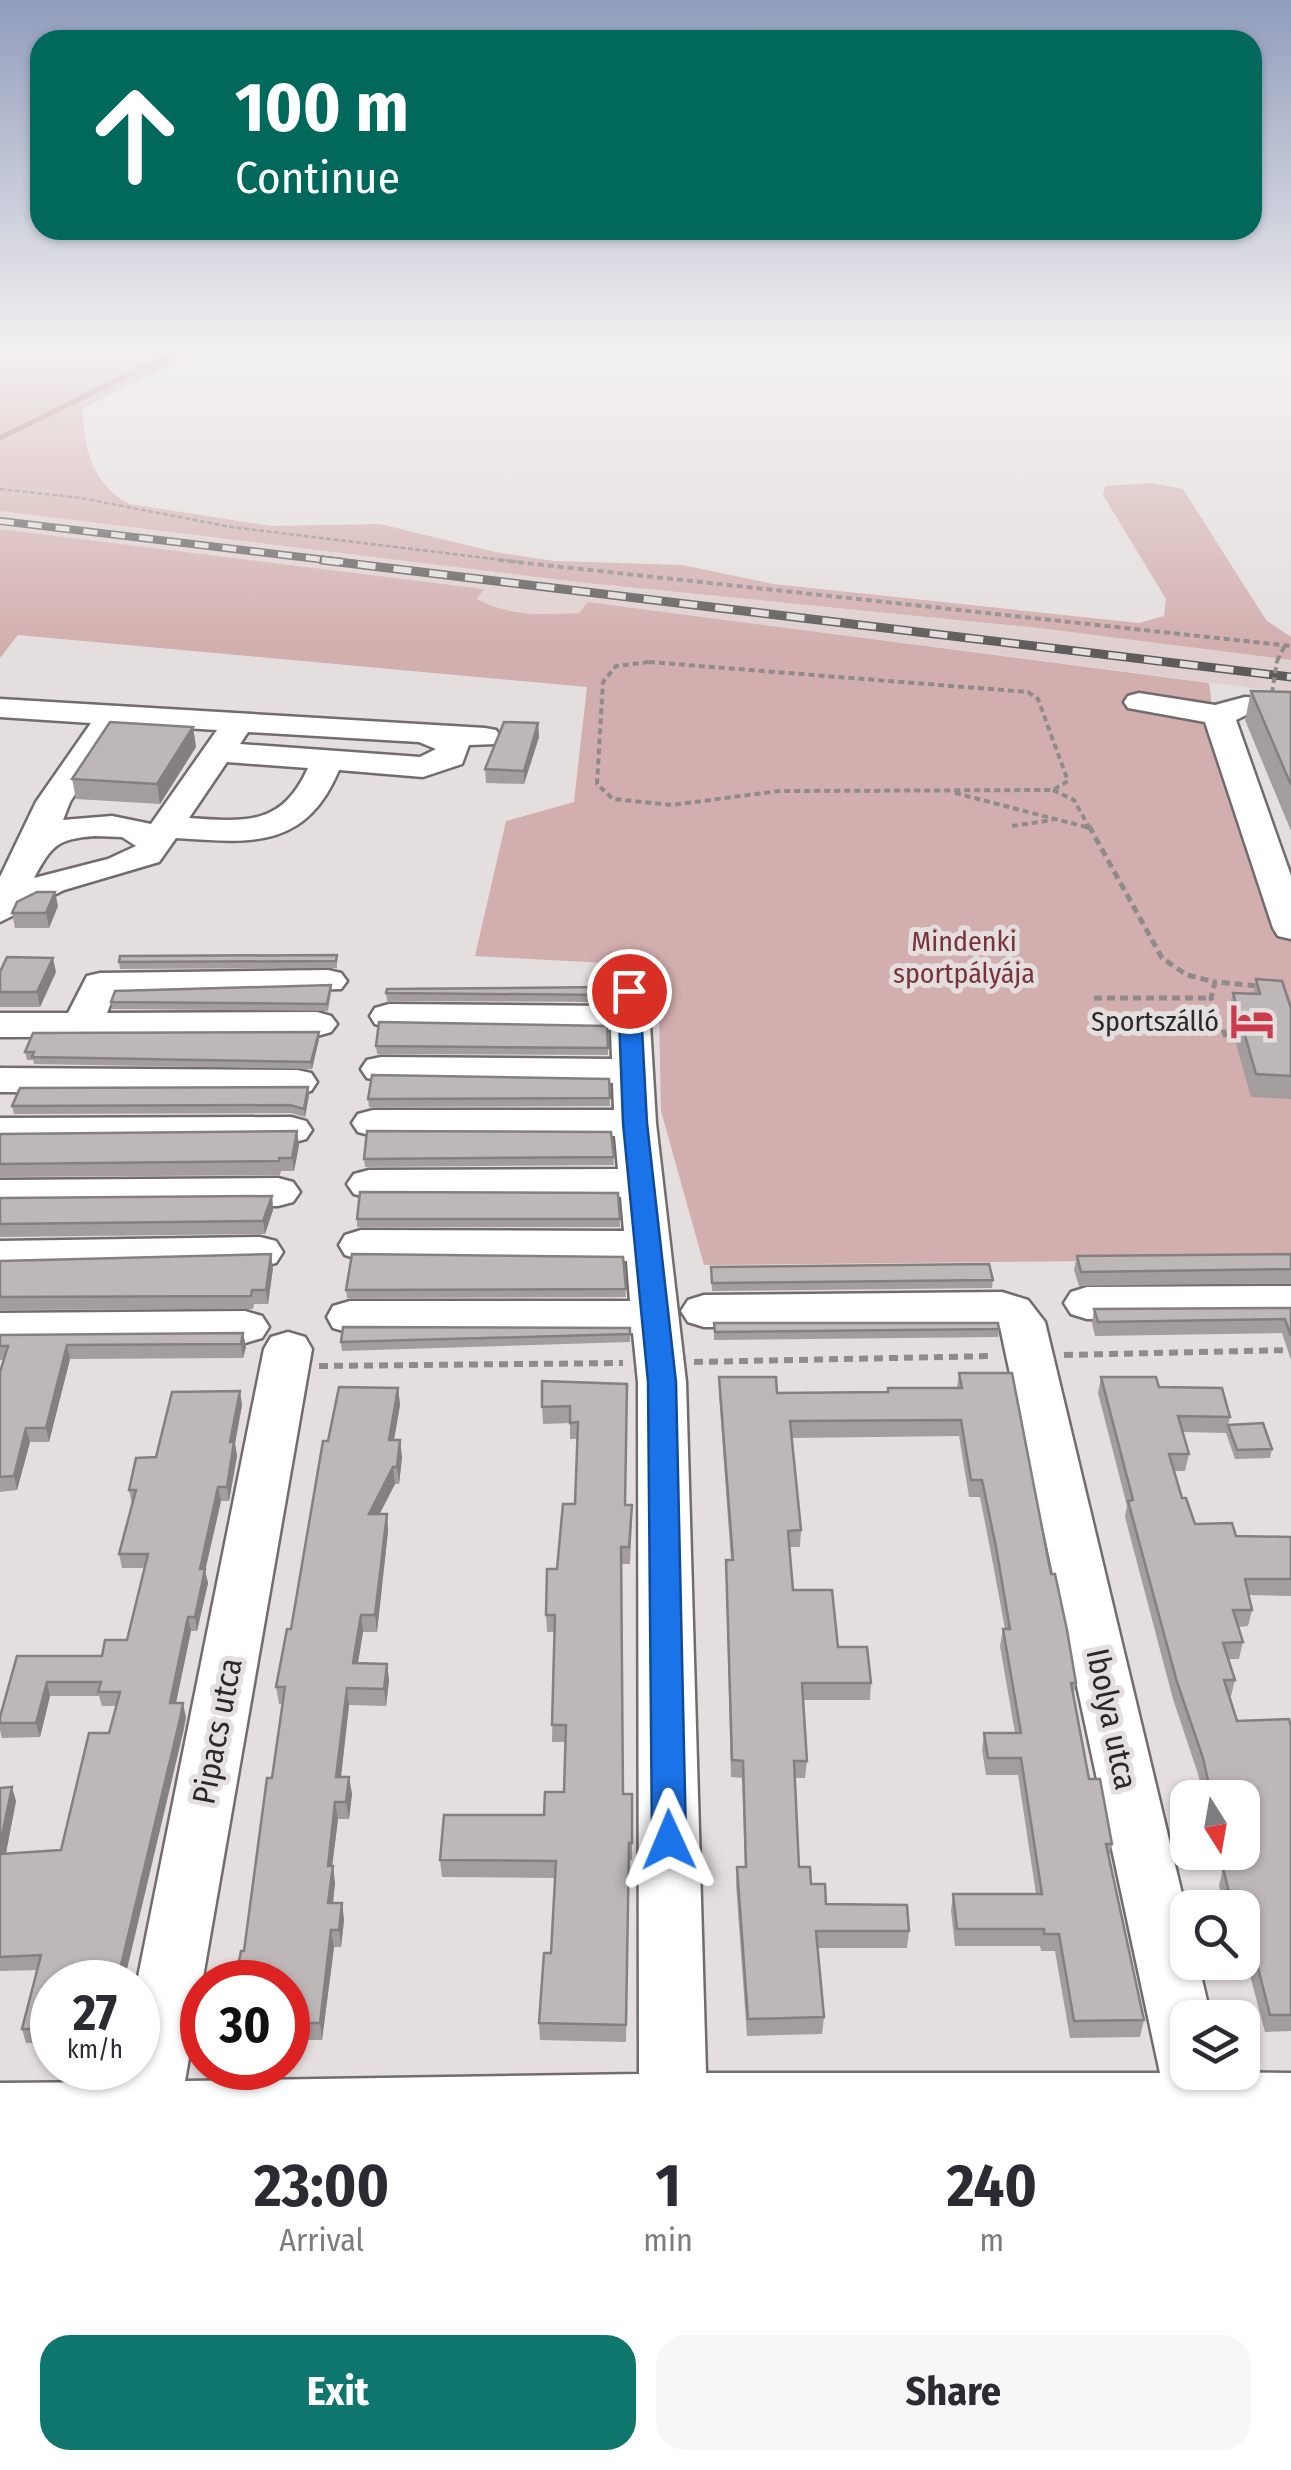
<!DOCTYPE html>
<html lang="en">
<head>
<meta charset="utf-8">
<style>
	body { margin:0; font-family:"Fira Sans Condensed",sans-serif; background:#f7f7f7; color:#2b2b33; height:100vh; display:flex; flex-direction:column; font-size:38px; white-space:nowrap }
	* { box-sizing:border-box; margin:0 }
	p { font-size:32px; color:#7c7c81 }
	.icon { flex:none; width:55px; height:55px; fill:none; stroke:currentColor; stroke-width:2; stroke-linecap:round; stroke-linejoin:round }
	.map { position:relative; height:2120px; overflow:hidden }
	.sheet { display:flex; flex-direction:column; background:#fff; flex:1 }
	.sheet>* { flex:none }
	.hud { position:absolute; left:30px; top:30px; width:1232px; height:210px; border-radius:30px; box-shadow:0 2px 8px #0004; background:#00695c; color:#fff; overflow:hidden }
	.needle { width:65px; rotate:169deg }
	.controls { position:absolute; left:1170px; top:1780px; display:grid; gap:20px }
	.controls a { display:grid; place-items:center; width:90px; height:90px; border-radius:20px; background:#fff; box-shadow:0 2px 8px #0004; font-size:50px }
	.speed { position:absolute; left:30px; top:1960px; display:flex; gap:20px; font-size:50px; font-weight:700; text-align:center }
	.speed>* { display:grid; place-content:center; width:130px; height:130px; border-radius:50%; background:#fff; box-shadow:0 2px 8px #0004; line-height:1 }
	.speed small { font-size:25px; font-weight:400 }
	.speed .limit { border:15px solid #d22; background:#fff; color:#111 }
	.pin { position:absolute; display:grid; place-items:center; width:85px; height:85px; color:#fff; margin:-42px; border:5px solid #fff; border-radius:50%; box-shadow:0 2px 10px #0007 }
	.me { position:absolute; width:110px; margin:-55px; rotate:359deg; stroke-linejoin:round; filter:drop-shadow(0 0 8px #0008) }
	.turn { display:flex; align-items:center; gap:35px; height:210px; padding:0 40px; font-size:45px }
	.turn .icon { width:130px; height:130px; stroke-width:2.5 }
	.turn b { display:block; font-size:70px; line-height:85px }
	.eta { display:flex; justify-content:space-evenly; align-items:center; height:170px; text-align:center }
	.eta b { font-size:60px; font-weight:700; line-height:70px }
	.button { display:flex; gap:20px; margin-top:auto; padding:20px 40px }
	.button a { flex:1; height:115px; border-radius:30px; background:#0f766e; color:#fff; font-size:40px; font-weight:700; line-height:115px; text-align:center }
	.button a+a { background:#f7f7f7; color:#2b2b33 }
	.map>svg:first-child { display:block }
	.built { fill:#dfd0cf }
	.green { fill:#d3aeae }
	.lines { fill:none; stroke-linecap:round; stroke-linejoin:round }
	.stream { stroke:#b07b7b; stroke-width:5 }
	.minor-casing { stroke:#726c6c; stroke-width:5 }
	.path-far3 { stroke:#908b8b; stroke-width:2.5; stroke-dasharray:5 2.5; stroke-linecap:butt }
	.path-far2 { stroke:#908b8b; stroke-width:4; stroke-dasharray:6 4; stroke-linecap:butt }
	.path-far1 { stroke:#908b8b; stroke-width:5; stroke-dasharray:8 5; stroke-linecap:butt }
	.path { stroke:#908b8b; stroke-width:6; stroke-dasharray:9 6; stroke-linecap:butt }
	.minor { fill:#fff; fill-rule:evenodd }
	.rail-far1-casing { stroke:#5e5b5b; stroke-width:8 }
	.rail-casing { stroke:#5e5b5b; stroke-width:9 }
	.rail-far1 { stroke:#e4dede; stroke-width:5; stroke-dasharray:14; stroke-linecap:butt }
	.rail { stroke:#e4dede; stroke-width:6; stroke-dasharray:18; stroke-linecap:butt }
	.path-bridge { stroke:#908b8b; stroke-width:4; stroke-dasharray:6 4; stroke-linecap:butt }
	.wall { fill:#a39d9d }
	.shaded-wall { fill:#848080 }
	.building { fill:#bdb7b7; stroke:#848080; stroke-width:2.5 }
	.route { fill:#1a73e8; stroke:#114b97; stroke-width:2.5 }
	.labels { text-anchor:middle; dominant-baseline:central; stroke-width:10; stroke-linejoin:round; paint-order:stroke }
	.park-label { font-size:28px; fill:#783338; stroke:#e4dede }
	.poi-label { font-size:28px; fill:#2a2828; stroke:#e4dede; text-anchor:end }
	.near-street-label { font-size:32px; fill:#2a2828; stroke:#e4dede }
</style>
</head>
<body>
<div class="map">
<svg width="1291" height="2120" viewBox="0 0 1291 2120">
	<rect width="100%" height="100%" fill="#e4dede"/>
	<path class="built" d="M0 511 577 582 1039 628 1291 660V693L589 602 579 613 549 615 494 609 476 599 483 589 0 529Z"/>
	<path class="green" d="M0 350H203L83 408C83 448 93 486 130 504L271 526 380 524 495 552 554 561 682 565 773 584 1139 623 1164 616 1166 599 1103 495 1105 486 1152 483 1183 489 1266 620 1291 637V660L1039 628 577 582 0 511Z
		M0 529 484 589 477 599C507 616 545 615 579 613L588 602 1209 683 1212 707 1291 888V1259L704 1265 661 1111 658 966 475 956 506 821 574 802 587 687 18 635 0 658Z"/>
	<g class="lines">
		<path class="stream" d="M0 438 179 350"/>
		<g class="minor-casing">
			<path id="minor" d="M1139 693 1215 705 1245 697 1291 699V717L1246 715 1236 720 1291 876V939L1278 936 1273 928 1205 722 1128 708 1124 702 1128 696Z
				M0 699 485 728 496 730 501 737 496 744 469 745 462 764 423 777 339 770C305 850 251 843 176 838L159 862 64 890 0 922V877L36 802 91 723 0 717ZM121 724 217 730 151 824 112 816 63 820 70 802ZM248 732 419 742 436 749 420 757 240 744ZM227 762 308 768C282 826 246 822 189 818ZM95 836 122 837 136 846 108 859 34 878C52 845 57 839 95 836Z
				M328 970 341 973 347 981 341 989 114 995 107 1013 317 1012 331 1016 337 1024 331 1032 317 1036 0 1037V1013H68L87 976 100 973Z
				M629 980 643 983 648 991 656 1123 686 1382 706 2073H1160L1000 1327H704L688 1322 681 1311 688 1300 704 1295 1002 1292 1028 1300 1045 1322 1188 1919V1962H1198L1211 2018H1188V2072L1291 2073V2120H0V2083L118 2082 120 2068H138L137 1982 264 1349 271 1337 288 1332 305 1337 312 1349 185 2081 639 2074 638 1382 633 1333H350L333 1328 327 1317 333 1306 350 1301H630L627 1261 361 1260 345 1255 339 1245 345 1235 361 1230 624 1231 621 1197 369 1198 354 1194 347 1184 354 1174 369 1170 618 1169 615 1136H373L358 1132 352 1123 358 1114 373 1110H614L613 1083 381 1081 367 1078 361 1069 367 1060 381 1057 612 1059 611 1030 389 1028 375 1024 370 1016 375 1008 389 1004 610 1006V991L615 983Z
				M0 1068 297 1070 311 1073 317 1082 311 1091 297 1094 0 1092Z
				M291 1117 306 1121 312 1130 306 1139 291 1143 0 1144V1118Z
				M278 1178 293 1182 300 1192 293 1202 278 1206 0 1208V1180Z
				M260 1237 276 1241 283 1252 276 1263 260 1267 0 1271V1241Z
				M1291 1286V1318L1087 1319 1071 1314 1064 1303 1071 1292 1087 1287Z
				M245 1311 262 1316 269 1327 262 1338 245 1343 0 1345V1313Z"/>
		</g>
		<path class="path-far3" d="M0 489 81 498 231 527 519 562"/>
		<path class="path-far2" d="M498 560 1291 646
			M1277 661 1285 645
			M649 662 1028 692 1038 699 1068 781 1053 790 779 791 672 805 613 799 597 784 603 682 616 666Z
			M1053 790 1074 800 1090 829
			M955 793 1090 828
			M1012 826 1053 820"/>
		<path class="path-far1" d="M1084 826 1090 828
			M1089 826 1162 958 1187 975 1215 982
			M1094 998H1211
			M1226 1037 1211 998 1215 982 1259 986"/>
		<path class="path" d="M1064 1355 1291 1350
			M694 1362 993 1356
			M319 1366 623 1363"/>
		<use href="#minor" class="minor"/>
		<g class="rail-far1-casing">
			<path id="rail-far1" d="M0 521 343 562"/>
		</g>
		<g class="rail-casing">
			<path id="rail" d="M322 560 1291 677"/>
		</g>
		<use href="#rail-far1" class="rail-far1"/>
		<use href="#rail" class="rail"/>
		<path class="path-bridge" d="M1272 693 1277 661"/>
	</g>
	<path class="wall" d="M1251 691 1291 692V831L1245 720Z
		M538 723 539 737 524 784 486 783 485 769Z
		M193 727 196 747 160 804 76 799 72 779Z
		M58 906 49 928H15L12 913Z
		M337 955V968L120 969 119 962Z
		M0 972H56L40 1007H0Z
		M1256 979 1291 1008V1099L1251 1097 1228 1016 1233 993 1253 994Z
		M331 985V993L328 1011 112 1009 111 1002Z
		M606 987V1002L387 1001 386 993Z
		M607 1026 608 1055 377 1054 376 1046Z
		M319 1032V1039L312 1069 34 1064 33 1060H27L25 1052Z
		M609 1079 610 1106 369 1107 368 1099Z
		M309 1095 305 1117 291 1113 14 1114 12 1106Z
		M297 1131 299 1145 294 1171H281L280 1175 0 1177V1134Z
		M611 1132 614 1165 365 1167 364 1159Z
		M618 1193 620 1227H357V1219Z
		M272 1196 273 1210 265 1234 0 1237V1198Z
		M1291 1254V1283L1079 1286 1074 1270 1077 1256Z
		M623 1257 626 1297 347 1298 346 1290Z
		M0 1261 273 1268 268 1304H254L253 1309 0 1310Z
		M711 1267 993 1280 992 1288 712 1291Z
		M1291 1308V1360L1282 1333 1095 1336 1092 1323 1094 1309Z
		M714 1323 999 1329 998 1337 714 1340Z
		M630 1328V1342L342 1351 341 1342Z
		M243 1333 246 1347 243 1358 70 1359 49 1442H30L17 1490 0 1492V1372L4 1360H0V1335Z
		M959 1373 1051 1574 1076 1683 1073 1697 1089 1779 1112 1844 1109 1856 1144 2020 1140 2037 1070 2038 1055 1951H1041L1040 1946H955L951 1911 953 1894H1036L1018 1775H986L982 1750 984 1733H1015L1000 1646 1003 1629H1005L993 1564 980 1497H969L959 1436 791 1438 801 1530 800 1547H789L793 1590 838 1647 871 1683 870 1700H803L807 1761 805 1778H794L799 1867 826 1904 909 1931 907 1948H818L824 2017 822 2034 747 2036 736 1884 737 1867H745L742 1778 731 1777 726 1577V1560H731L719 1394V1377L777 1393 888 1392 957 1388Z
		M1101 1377 1159 1387 1230 1417 1228 1425 1272 1449 1270 1458 1235 1459 1226 1433 1183 1432 1189 1454 1185 1471H1173L1182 1498 1195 1524 1236 1536 1291 1537V1596L1249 1595 1252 1610 1248 1626 1238 1627 1243 1642 1239 1659H1228L1235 1680 1231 1696H1229L1237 1721 1291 1727V2031L1265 2032 1242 1945V1908H1224L1219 1885 1222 1873 1217 1852H1242V1798H1204L1198 1774 1173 1699 1125 1517 1127 1506 1098 1393Z
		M627 1384 625 1505H632V1522L630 1564H622L623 1794 632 1811V1860H629L626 2042 540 2040 539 2023 551 1953 555 1878 442 1877 440 1860 544 1815 564 1792 565 1742H552L554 1632H547L546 1615 575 1504 578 1439H570V1423L543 1424 542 1407Z
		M398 1388 400 1405 394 1440 402 1457 399 1484H395L379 1514H387L388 1531 377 1632H363L358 1663 387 1664 389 1680 386 1706 349 1705 341 1777H349L352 1794 349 1819H338L332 1866 335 1883 333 1903H342L344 1920 341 1947H334L322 2040H288V1982L244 1951 283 1704H279L276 1687 291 1629 328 1441Z
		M242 1405 235 1443 237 1456 229 1501H221L205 1571 208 1583 197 1631H191L176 1703 186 1717 183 1733 52 1982V2043H26L22 2029 38 1970 0 1971V1788L16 1801 6 1853 61 1850 109 1733 116 1706H102L99 1696H50L40 1737 2 1738 0 1730V1717L17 1656H102L127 1640 145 1568H122L119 1554 132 1504 129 1490 156 1457Z"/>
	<path class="shaded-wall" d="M538 723 539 737 524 784V771Z
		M193 727 196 747 160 804 157 784Z
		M55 892 58 906 49 928 46 913Z
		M53 958 56 972 40 1007 37 992Z
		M319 1032V1039L312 1069 311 1062Z
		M308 1087 309 1095 305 1117 304 1109Z
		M297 1131 299 1145 294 1171 292 1158Z
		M272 1196 273 1210 265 1234 263 1221Z
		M271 1254 273 1268 268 1304 266 1290Z
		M243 1333 246 1347 243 1358 241 1344Z
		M67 1345 70 1359 49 1442 46 1428Z
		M398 1388 400 1405 391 1457 389 1440Z
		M240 1391 242 1405 235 1443 237 1456 229 1501 227 1487 230 1442Z
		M26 1428 30 1442 17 1490 14 1476Z
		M400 1440 402 1457 399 1484 397 1467Z
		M393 1467 395 1484 371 1531 369 1514Z
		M218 1487 221 1501 205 1571 208 1583 197 1631 195 1617 200 1569Z
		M387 1514 388 1531 377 1632 375 1615Z
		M361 1615 363 1632 355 1680 353 1663Z
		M188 1617 191 1631 173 1717 170 1703Z
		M387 1664 389 1680 386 1706 384 1689Z
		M47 1682 50 1696 40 1737 36 1723Z
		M347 1688 349 1705 339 1794 336 1777Z
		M183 1703 186 1717 183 1733 124 1982H117Z
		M349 1777 352 1794 349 1819 346 1802Z
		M12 1787 16 1801 3 1868 0 1860V1845Z
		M335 1802 338 1819 330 1883 328 1866Z
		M333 1866 335 1883 331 1920 328 1903Z
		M342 1903 344 1920 341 1947 339 1930Z
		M331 1930 334 1947 322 2040 320 2023Z"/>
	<path class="building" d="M1251 691 1291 692V785Z
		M110 722 193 727 157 784 72 779Z
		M504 722 538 723 524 771 485 769Z
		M37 892H55L46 913H12L17 902Z
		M337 955 336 961 119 962 120 956Z
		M7 957 53 958 37 992H0V972Z
		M1256 979 1282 981 1291 1008V1076L1256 1074 1233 993 1260 994Z
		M331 985 327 1004 111 1002 115 991Z
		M606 987V995L386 993 387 989Z
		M379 1022 607 1026 608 1048 376 1046Z
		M319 1032 311 1062 32 1057 34 1052H25L33 1033Z
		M372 1075 609 1079 610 1098 368 1099Z
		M308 1087 304 1109 290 1105 12 1106 20 1088Z
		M297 1131 292 1158H279V1161L0 1164V1134Z
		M367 1131 611 1132 614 1157 364 1159Z
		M360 1192 618 1193 620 1219H357Z
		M272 1196 263 1221 0 1224V1198Z
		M271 1254 266 1290H252L251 1296 0 1297V1261Z
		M352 1254 623 1257 626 1289 346 1290Z
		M1291 1254V1269L1081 1272 1077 1256Z
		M989 1264 993 1280 712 1283 711 1267Z
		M1291 1308V1336L1285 1319 1098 1322 1094 1309Z
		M714 1323H998L999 1329 715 1332Z
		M343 1327 630 1328V1334L341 1342Z
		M243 1333 241 1344 67 1345 46 1428H26L14 1476 0 1477V1372L8 1346H0V1335Z
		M959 1373H1012L1051 1574H1055L1067 1630 1076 1683H1071L1089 1779H1100L1112 1844H1106L1144 2020 1074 2021 1059 1934H1044V1929H957L953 1894H1042L1021 1758H988L984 1733H1021L1003 1629H1010L996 1547 982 1480H971L961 1420 790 1421 801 1530 788 1531 793 1590H832L838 1647H867L871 1683H802L807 1761H794L799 1867H810L811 1884H825L826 1904 907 1905 909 1931H816L824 2017 748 2019 737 1867H746L743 1761 732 1760 726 1560H733L719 1377H776L777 1393 888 1392V1388H962Z
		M1101 1377H1156L1159 1387 1222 1388 1230 1417 1178 1416 1189 1454H1169L1182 1498H1186L1195 1524 1232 1523 1236 1536 1291 1537V1579H1245L1252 1610H1233L1243 1642 1223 1643 1235 1680H1224L1237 1721 1289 1719 1291 1727V2015H1270L1248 1928H1242V1908H1233L1223 1868H1229L1225 1852H1242V1798H1212L1203 1758 1177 1682 1128 1501 1133 1500Z
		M542 1381 627 1384 625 1505H632L629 1547H621L623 1794H632V1843H629L626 2025 539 2023 544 1953H551L556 1861 440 1860 444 1815H544L545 1792H564L566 1725H552L555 1615H546L547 1569H557L563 1504H575L578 1422 570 1423V1406L542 1407Z
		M339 1387 398 1388 389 1440H400L397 1467H393L369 1514H387L375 1615H361L353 1663 387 1664 384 1689 347 1688 336 1777H349L346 1802H335L328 1866H333L328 1903H342L339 1930H331L320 2023H288V1982H235L241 1951H244L267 1778H272L285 1687H276L287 1629H291L323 1441H328Z
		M240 1391 230 1442H234L227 1487H218L200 1569H205L195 1617H188L170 1703H183L180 1719 117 1982H52V2029H22L41 1955 0 1957V1854L61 1850 89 1733H109L120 1692H98L101 1682H47L36 1723H0V1717L17 1656H102L105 1640H127L148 1554H119L136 1490H129L136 1458 156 1457 172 1392Z
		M1263 1423 1272 1449 1237 1450 1228 1425Z
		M12 1787 0 1845V1788Z"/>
	<linearGradient id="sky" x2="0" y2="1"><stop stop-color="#919dbc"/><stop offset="0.54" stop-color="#f3f0f0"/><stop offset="1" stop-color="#f3f0f0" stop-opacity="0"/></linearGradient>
	<rect width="1291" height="647" fill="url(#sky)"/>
	<path class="route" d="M629 984 640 991 647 1123 676 1382 686 1840 681 1851 669 1855 657 1851 652 1840 648 1382 623 1123 618 991Z"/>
	<defs>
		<g id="hotel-bare" transform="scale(3.45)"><path d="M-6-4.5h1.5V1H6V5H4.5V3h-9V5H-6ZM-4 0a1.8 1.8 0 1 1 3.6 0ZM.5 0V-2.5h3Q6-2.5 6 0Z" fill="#cb3b4c" stroke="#e4dede" stroke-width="2.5" paint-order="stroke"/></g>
	</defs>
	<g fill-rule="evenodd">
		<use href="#hotel-bare" x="1252" y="1021"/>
	</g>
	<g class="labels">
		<g class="park-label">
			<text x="964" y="941">Mindenki<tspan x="964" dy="32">sportpályája</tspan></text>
		</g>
		<g class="poi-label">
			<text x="1219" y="1021">Sportszálló</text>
		</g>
		<g class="near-street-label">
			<text transform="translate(1112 1719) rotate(78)">Ibolya utca</text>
			<text transform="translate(217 1731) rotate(-79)">Pipacs utca</text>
		</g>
	</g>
</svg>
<div class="controls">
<a><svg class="needle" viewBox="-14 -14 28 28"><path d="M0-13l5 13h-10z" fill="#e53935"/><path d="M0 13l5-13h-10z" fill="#7c7c81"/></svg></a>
<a><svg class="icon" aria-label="search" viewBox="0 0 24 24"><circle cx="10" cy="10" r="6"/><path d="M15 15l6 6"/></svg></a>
<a><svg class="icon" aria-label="layers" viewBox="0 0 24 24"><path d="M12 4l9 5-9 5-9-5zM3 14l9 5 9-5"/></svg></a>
</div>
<div class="speed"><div>27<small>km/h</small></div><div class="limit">30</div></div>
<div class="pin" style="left:629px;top:991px;background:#d93025"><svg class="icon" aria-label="arrive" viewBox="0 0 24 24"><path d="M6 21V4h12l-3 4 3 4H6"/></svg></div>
<svg class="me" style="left:669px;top:1840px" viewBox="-20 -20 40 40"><path d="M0-17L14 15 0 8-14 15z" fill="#1a73e8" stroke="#fff" stroke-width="4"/></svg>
<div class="hud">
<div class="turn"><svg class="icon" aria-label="ahead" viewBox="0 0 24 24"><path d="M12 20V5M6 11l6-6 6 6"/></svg><div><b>100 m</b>Continue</div></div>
</div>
</div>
<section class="sheet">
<div class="eta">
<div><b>23:00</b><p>Arrival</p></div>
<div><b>1</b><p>min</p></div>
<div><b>240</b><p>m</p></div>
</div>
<div class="button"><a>Exit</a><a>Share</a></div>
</section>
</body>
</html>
